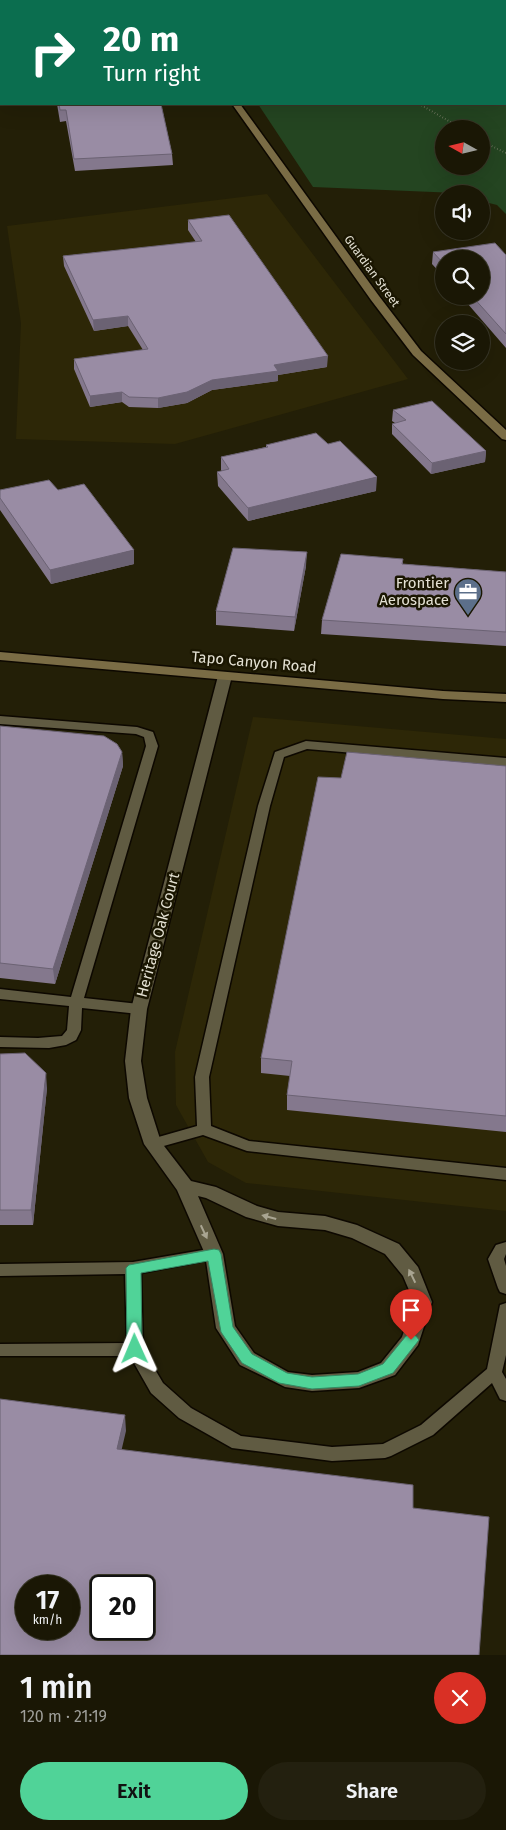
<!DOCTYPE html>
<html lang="en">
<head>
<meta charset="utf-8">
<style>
	body { margin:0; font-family:"Fira Sans",sans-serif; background:#23200f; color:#f1f3f6; height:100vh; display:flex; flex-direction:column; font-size:19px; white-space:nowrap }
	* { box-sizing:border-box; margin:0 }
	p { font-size:16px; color:#9f9f9a }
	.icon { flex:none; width:28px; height:28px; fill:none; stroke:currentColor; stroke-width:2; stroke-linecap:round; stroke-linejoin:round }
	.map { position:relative; height:1655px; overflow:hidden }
	.drawer { display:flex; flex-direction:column; background:#1a1705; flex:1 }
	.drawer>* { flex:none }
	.top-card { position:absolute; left:0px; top:0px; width:506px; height:105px; box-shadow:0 5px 20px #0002,0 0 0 1px #383627; background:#0b6e4f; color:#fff; overflow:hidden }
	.needle { width:32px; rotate:278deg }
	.controls { position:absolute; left:435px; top:120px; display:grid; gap:10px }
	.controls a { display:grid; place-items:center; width:55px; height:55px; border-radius:50%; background:#1a1705; box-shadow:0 5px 20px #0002,0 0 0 1px #383627; font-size:25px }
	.speed { position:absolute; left:15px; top:1575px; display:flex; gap:10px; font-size:25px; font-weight:700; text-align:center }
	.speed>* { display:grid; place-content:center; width:65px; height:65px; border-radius:50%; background:#1a1705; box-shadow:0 5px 20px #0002,0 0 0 1px #383627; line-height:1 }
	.speed small { font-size:12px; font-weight:400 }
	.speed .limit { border:2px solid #111; border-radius:8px; background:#fff; color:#111 }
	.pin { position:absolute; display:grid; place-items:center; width:42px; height:42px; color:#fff; margin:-51px -21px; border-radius:50% 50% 50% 0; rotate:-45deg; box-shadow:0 0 5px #0007 }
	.pin .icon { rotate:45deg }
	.me { position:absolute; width:55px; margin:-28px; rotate:359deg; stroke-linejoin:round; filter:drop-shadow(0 0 4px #0008) }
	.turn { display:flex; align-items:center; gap:18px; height:105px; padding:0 20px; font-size:22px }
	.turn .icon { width:65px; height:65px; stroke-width:2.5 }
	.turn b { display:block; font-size:35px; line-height:42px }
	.round { display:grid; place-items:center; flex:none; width:52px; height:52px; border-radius:26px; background:#23200f }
	.summary { display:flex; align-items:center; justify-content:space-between; height:85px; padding:0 20px }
	h1 { font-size:30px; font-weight:600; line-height:38px }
	.action { display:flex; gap:10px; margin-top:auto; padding:10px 20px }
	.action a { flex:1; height:58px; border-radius:30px; background:#50d398; color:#111; font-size:20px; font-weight:600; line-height:58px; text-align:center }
	.action a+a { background:#23200f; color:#f1f3f6 }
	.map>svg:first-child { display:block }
	.built { fill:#2d2707 }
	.green { fill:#244521; fill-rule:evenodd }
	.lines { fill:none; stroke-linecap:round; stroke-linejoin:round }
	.lane-casing { stroke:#0d0800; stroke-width:3 }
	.street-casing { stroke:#0d0800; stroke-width:3 }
	.secondary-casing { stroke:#0d0800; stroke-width:3 }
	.path { stroke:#8d8977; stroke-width:2; stroke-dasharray:0.5 2.5; stroke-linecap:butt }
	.lane { fill:#605b42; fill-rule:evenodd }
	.street { fill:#605b42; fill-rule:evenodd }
	.secondary { fill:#7a6c45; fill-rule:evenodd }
	.wall { fill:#84788d }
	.shaded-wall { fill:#6b6273 }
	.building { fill:#998ca4; stroke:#6b6273; fill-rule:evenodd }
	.oneway { fill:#a9a592 }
	.route { fill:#50d398; stroke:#348963 }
	.labels { text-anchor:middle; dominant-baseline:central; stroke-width:5; stroke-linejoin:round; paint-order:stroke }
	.far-street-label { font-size:12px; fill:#e4e1d3; stroke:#1a1601 }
	.poi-label { font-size:15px; fill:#e4e1d3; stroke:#1a1601; text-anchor:end }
	.street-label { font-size:15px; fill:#e4e1d3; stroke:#1a1601 }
</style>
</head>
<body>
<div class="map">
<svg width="506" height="1655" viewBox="0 0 506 1655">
	<rect width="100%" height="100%" fill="#231f07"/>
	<path class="built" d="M267 194 408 379 175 444 16 439 21 323 7 226Z
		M253 717 506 739V1211L246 1183 208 1162 176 1105 175 1052Z"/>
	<path class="green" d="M160 0H506V214L497 205 481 201V194L313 187 258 104H505V1ZM444 129H481V166H444Z"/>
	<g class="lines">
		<g class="lane-casing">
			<path id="lane" d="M0 716 137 727 153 732 158 746 84 998 139 1004 144 1006 146 1009 144 1012 139 1014 82 1008 81 1030 76 1040 66 1045 49 1048 0 1047V1037L38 1038 62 1036 67 1030 69 1006 0 999V989L71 997 146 746 144 737 136 734 0 724Z
				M306 741 506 758V766L307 749 284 757 270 806 209 1077 211 1126 249 1141 506 1168V1180L247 1151 203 1135 153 1149 148 1148 146 1144 148 1140 197 1126 195 1077 258 806 275 752Z
				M506 1242V1254L504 1259 506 1266V1294L500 1292 498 1288 488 1259 496 1245Z
				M214 1248 219 1250 222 1254 219 1258 141 1273 143 1349 163 1383 191 1408 241 1436 332 1447 383 1444 421 1425 487 1369 500 1305 506 1303V1355L502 1372 506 1379V1401L500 1399 492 1383 433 1435 391 1456 385 1458 332 1461 232 1448 179 1418 151 1393 130 1356H0V1344L127 1343 125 1274 0 1276V1264L133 1262Z"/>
		</g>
		<g class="street-casing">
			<path id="street" d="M225 672 232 676 147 1009 141 1061 147 1098 161 1142 191 1181 216 1187 257 1206 278 1212 325 1216 357 1225 399 1244 418 1267 432 1302 418 1345 395 1375 359 1388 312 1391 285 1387 240 1365 216 1328 205 1254 177 1190 144 1144 129 1098 125 1061 131 1009 218 676ZM198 1196 206 1198 246 1217 278 1226 325 1230 352 1238 385 1254 403 1276 414 1302 402 1337 381 1363 358 1372 312 1375 288 1372 254 1353 235 1326 223 1254Z"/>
		</g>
		<g class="secondary-casing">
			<path id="secondary" d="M127 0H135L136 1H128Z
				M232 104H240L379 296 421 351 506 430V440L502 439 413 355 371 300Z
				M0 652 443 691 506 694V702L443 699 0 660Z"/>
		</g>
		<path class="path" d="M304 0 307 1
			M419 104 463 129
			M481 141 506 153"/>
		<use href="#lane" class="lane"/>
		<use href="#street" class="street"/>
		<use href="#secondary" class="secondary"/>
	</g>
	<path class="wall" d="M57 104H161L172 154 173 165 75 171 66 121 60 122Z
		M188 220 327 367 278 375V381L212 390 187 403 158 408 129 407 122 402 90 407 74 369V359L143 350 128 326 94 331 64 266 63 256 196 242 188 230Z
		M433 252 506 255V348L461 296H481L444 259V277L432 264Z
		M393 410 486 451 485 462 431 474 392 434V424L395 423 392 421Z
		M266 445 376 491 248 521 218 486 217 472 222 471 221 470V457L266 447Z
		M0 490H58L134 564 51 584 0 510Z
		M403 559V564L506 572V646L321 634 322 620Z
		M306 566 294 631 216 625V611Z
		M0 726 122 752 123 766 55 984 0 978Z
		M506 766V1132L287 1110V1095L290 1076 261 1073V1058L341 778Z
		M0 1054 47 1088 33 1225H0Z"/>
	<path class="shaded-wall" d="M128 316V326L94 331 93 320Z
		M328 356 327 367 278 375V381L212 390 187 403 158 408V398L212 380 274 365Z
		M122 392V402L90 407V396Z
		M486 451 485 462 431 474 432 463Z
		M377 477 376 491 248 521V508Z
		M134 550V564L51 584 50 570Z
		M307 552 306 566 294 631 295 617Z
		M122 752 123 766 55 984 53 969Z
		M46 1073 47 1088 33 1225 31 1210Z
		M125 1415 126 1431 118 1465 117 1449Z"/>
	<path class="building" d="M59 104H161L172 154 74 159 66 110H60Z
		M229 215 328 356 274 365 278 371 212 380 187 392 158 398 129 397 122 392 90 396 74 359 148 349 128 316 93 320 63 256 202 241 188 220Z
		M495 243 506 255V334L472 296H481V259H444V264L433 252Z
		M432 401 486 451 432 463 392 424 406 420 393 410Z
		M316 433 328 444 340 441 377 477 248 508 217 472 229 469 221 457 268 447 266 445Z
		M49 480 58 490 84 484 134 550 50 570 0 498V490Z
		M233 548 307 552 295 617 216 611Z
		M341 554 403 559 402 564 506 572V632L322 620Z
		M0 726 104 736 117 744 122 752 53 969 0 963Z
		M347 752 506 766V1116L287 1095 292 1061 261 1058 318 777 341 778Z
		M25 1053 46 1073 31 1210H0V1054Z
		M0 1399 125 1415 117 1449 413 1485V1508L489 1517 479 1655H0ZM26 1586H69V1629H26ZM101 1586H144V1629H101Z"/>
	<defs><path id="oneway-solid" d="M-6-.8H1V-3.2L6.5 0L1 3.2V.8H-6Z" transform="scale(1.25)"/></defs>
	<g class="oneway">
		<use href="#oneway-solid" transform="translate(269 1217) rotate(-165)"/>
		<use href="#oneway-solid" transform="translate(204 1232) rotate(65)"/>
		<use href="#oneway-solid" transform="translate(412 1276) rotate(-116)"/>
	</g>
	<path class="route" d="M214 1249 219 1250 221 1254 233 1327 252 1354 287 1373 312 1377 358 1374 383 1364 406 1336 411 1334 416 1336 419 1340 393 1373 359 1386 312 1389 279 1383 242 1363 221 1332 208 1261 141 1273 142 1349 140 1353 135 1355 129 1353 127 1349 126 1268 129 1265Z"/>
	<defs>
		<g id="office-pin" transform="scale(1.4375)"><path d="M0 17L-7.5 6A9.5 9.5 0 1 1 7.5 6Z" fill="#5c6f8a" stroke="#1a1601"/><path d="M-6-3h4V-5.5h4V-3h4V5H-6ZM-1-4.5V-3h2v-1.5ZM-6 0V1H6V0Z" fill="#fff"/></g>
	</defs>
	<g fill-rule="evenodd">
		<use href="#office-pin" x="468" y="592"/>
	</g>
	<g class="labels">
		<g class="far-street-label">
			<text transform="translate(372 271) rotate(54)">Guardian Street</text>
		</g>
		<g class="poi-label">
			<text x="449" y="583">Frontier<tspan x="449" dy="17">Aerospace</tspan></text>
		</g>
		<g class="street-label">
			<text transform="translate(254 662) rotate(5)">Tapo Canyon Road</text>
			<text transform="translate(158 935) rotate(-75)">Heritage Oak Court</text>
		</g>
	</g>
</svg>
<div class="controls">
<a><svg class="needle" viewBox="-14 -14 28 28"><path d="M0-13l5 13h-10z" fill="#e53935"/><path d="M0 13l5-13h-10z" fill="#9f9f9a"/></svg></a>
<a><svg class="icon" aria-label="sound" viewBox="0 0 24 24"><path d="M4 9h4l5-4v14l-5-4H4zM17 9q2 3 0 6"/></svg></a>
<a><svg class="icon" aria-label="search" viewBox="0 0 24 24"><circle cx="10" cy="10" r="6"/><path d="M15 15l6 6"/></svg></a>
<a><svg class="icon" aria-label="layers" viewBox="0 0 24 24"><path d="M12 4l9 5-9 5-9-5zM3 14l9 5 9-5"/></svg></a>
</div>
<div class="speed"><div>17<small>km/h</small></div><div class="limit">20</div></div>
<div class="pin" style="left:411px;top:1340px;background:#d93025"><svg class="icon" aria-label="arrive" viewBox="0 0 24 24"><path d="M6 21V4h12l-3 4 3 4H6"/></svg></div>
<svg class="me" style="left:135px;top:1349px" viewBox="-20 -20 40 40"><path d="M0-17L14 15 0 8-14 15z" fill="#50d398" stroke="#fff" stroke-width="4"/></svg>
<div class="top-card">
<div class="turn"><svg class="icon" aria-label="right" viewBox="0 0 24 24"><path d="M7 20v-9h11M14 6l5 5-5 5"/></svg><div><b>20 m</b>Turn right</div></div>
</div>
</div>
<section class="drawer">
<div class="summary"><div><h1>1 min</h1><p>120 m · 21:19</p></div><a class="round" style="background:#d93025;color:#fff"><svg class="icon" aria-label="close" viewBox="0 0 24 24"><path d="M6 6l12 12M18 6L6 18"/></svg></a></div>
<div class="action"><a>Exit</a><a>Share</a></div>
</section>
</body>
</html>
